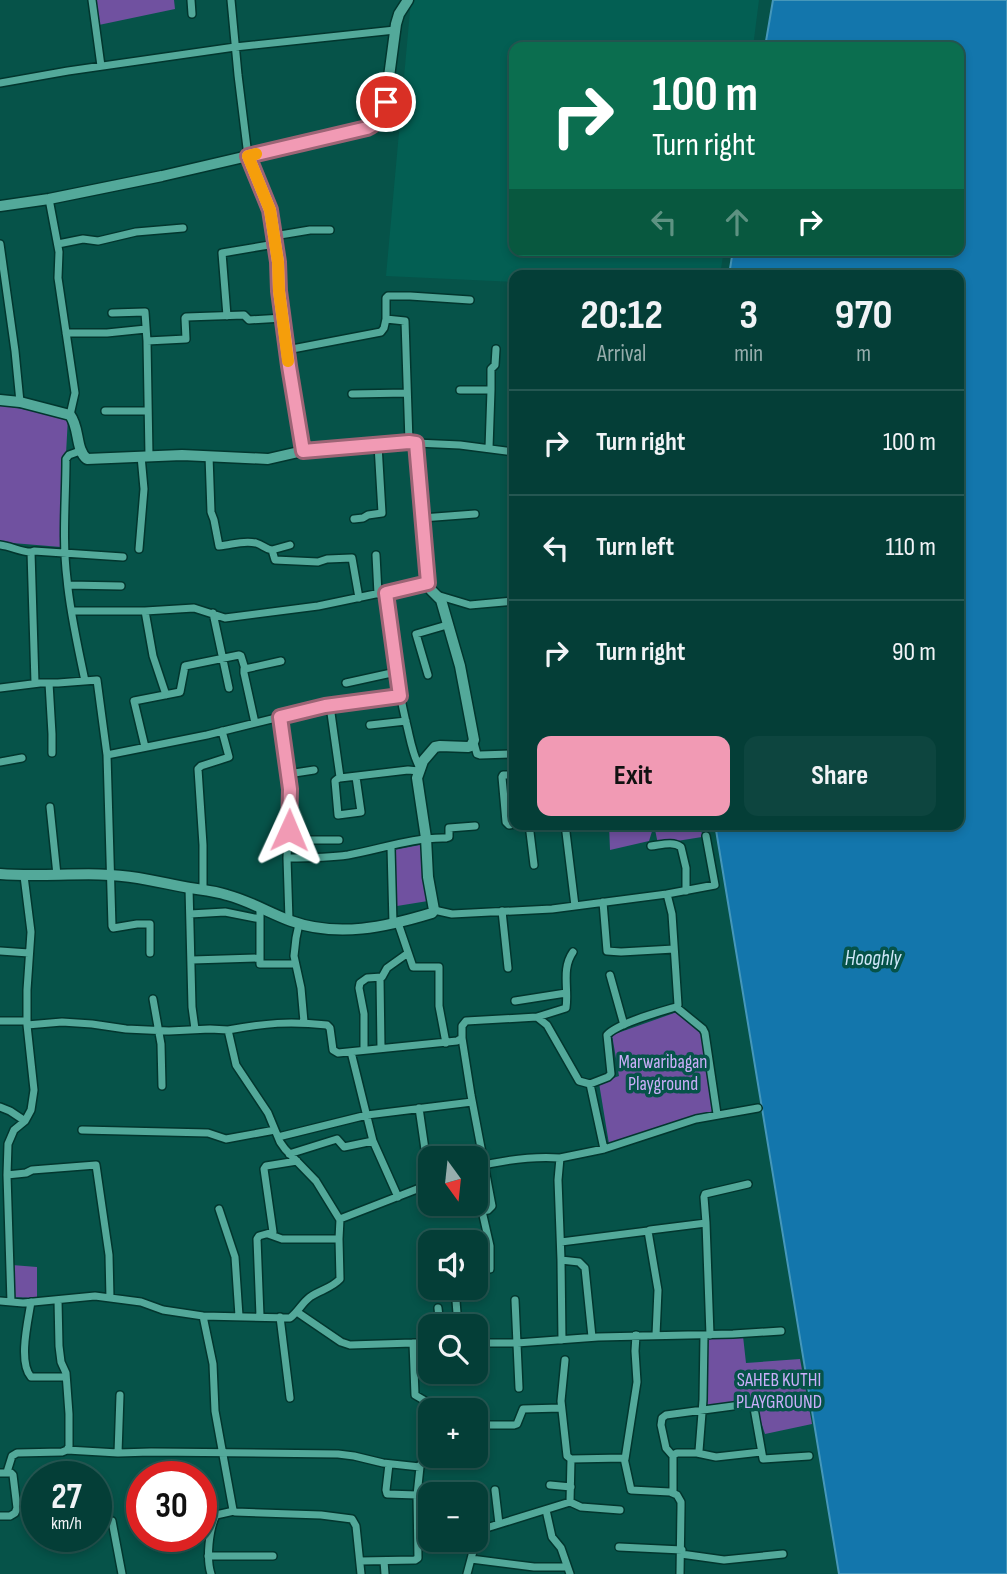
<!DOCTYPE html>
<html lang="en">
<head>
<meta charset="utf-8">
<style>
	body { margin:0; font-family:"Sofia Sans Condensed",sans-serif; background:#0d453f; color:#f1f3f6; height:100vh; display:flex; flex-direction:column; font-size:26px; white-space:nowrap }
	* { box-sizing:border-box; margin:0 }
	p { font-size:23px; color:#97aead }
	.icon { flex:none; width:38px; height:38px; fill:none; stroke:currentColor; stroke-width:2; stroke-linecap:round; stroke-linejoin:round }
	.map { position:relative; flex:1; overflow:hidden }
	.drawer { position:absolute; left:509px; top:270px; width:455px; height:560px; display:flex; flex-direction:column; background:#043e37; border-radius:14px; box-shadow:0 4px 10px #0003,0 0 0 2px #255752 }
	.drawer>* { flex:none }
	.hud { position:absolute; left:509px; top:42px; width:455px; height:214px; border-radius:14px; box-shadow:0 4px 10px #0003,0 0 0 2px #255752; background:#0b6e4f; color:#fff; overflow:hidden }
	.needle { width:46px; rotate:165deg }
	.tools { position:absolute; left:418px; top:1146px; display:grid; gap:14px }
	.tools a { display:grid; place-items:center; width:70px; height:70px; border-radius:14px; background:#043e37; box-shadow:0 4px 10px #0003,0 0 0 2px #255752; font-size:35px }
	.speed { position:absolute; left:21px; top:1461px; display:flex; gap:14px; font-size:35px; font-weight:700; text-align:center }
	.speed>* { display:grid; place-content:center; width:91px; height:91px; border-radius:50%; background:#043e37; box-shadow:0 4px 10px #0003,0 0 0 2px #255752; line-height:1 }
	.speed small { font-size:18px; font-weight:400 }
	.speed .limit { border:10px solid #d22; background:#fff; color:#111 }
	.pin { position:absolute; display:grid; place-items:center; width:60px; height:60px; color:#fff; margin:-30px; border:4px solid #fff; border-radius:50%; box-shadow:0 2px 7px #0007 }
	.me { position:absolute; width:77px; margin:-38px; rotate:1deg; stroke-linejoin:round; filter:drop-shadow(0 0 5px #0008) }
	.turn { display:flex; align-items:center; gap:24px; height:147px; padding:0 28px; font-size:32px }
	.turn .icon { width:91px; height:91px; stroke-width:2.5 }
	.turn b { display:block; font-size:49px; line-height:60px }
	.lanes { display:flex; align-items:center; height:66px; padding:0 28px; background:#0003; justify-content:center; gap:35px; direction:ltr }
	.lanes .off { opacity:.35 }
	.eta { display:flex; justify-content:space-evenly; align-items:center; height:119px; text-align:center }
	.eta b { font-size:42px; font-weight:700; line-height:49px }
	.primary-button { display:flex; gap:14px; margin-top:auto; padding:14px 28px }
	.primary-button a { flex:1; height:80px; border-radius:14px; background:#f19ab4; color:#111; font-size:28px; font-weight:700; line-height:80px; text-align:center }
	.primary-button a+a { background:#0d453f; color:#f1f3f6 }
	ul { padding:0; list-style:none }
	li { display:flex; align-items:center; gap:21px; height:105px; padding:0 28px; border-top:2px solid #255752 }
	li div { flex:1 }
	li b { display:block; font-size:26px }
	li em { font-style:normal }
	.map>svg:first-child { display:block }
	.built { fill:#035f53 }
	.green { fill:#7051a0 }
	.water { fill:#1376ac; stroke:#4597ba; stroke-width:2 }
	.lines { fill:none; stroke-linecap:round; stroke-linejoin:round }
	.minor-casing { stroke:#02362e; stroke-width:10 }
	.tertiary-casing { stroke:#02362e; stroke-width:13 }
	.minor { stroke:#53a99a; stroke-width:7 }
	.tertiary { stroke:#53a99a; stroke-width:10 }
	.route-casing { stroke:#9d6475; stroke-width:18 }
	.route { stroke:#f19ab4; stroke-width:12 }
	.slow { stroke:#f59e0b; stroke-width:12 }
	.labels { text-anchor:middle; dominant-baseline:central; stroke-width:7; stroke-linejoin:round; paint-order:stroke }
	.park-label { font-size:19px; fill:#caaffa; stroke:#065349 }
	.water-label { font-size:21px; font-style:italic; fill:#d0e8fa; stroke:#065349 }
</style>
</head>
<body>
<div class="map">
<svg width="1007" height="1574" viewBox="0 0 1007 1574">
	<rect width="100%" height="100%" fill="#065349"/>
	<path class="built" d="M411 0H759L753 47H514V250H724L720 275H514V282L386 276Z"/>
	<path class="green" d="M90 0H174L175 9 94 26Z
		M0 405 68 417 61 547 0 542Z
		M609 824H701L702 837 658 844 654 825 649 841 610 850Z
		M425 844 428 901 397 906 394 850Z
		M677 1012 703 1034 713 1111 609 1144 599 1083 619 1076 612 1035Z
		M12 1265 37 1267V1298L13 1297Z
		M705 1336H743L746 1363 800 1359 812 1424 765 1434 754 1401 704 1408Z"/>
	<path class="water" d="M773 0H1007V1574H839L715 824H959V275H729L733 250H959V47H765Z"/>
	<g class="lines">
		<g class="minor-casing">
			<path id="minor" d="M92 0 101 66
				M191 0 192 14
				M231 0 238 75 248 156 255 175 265 193 270 210 278 262 279 291 289 366 303 451
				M0 83 68 71 235 47 395 30
				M49 199 59 252 58 278 75 393 70 415
				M274 236 310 230H330
				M0 244 15 351 20 402
				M58 244 83 239 98 241 136 232 183 228
				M112 313 145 312 147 341 149 456
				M227 316 222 253 275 244
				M66 333H107L146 329
				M147 341 186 339 185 318 186 317 244 315 249 320 283 318
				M287 350 381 332 384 328 386 319
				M460 390H491L489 448
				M491 390V369L495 365 496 349
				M352 394 407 393
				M105 411H148
				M409 442 405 321 386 319V298L388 296H410L470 300
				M416 443 460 445 514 452
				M80 451 69 455 66 459C66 498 62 539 67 579 70 613 78 647 85 681
				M209 456 211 512 214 520 219 546C232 545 242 540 256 543 263 545 265 549 272 550L275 560 318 562 327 559 352 558 359 598
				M422 518 475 514
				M354 519 363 518 368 515 382 513 378 445
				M0 545C11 546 20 552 31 552
				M139 549 144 489 141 456
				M272 550 290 545
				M376 555 378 594
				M68 585 121 586
				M386 593C391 636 396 679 406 722 410 737 412 754 420 768
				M440 596 470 605 514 601
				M72 611H145L194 608 225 618 318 606 428 583
				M145 611 153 656 166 695
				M213 613 229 688
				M244 669V673L255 723
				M428 675 416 634 447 625
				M35 683 31 552 34 551 123 557
				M49 683 52 734V753
				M346 683 396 672
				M0 688 40 683H58L97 680 107 755 112 926 113 928 137 924H150V953
				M330 706 340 777 335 781 338 815 361 812 356 777
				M280 717 290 789 287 858 289 920
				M370 725 406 721
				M474 743 477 754 480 755 514 754
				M145 747 134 701 180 692 185 666 239 655 241 656 245 669 281 661
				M107 755 207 735 325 706 400 696
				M514 755 513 775H503L502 777 506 822 509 825 515 824
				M0 762 22 758
				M288 774 314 770
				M340 778 408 770 419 771
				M50 807 57 875
				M529 824 534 865
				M565 824 575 906
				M289 840H339
				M651 846C661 845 673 841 681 847L686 868V891
				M391 847 393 924
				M287 858C308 858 328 858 348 855 381 849 414 837 446 838L449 837V828L475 826
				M189 888 192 1007 195 1029
				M203 890V845L198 769 201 766 229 757 222 731
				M667 894 715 885 706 836
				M603 902 607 951 621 952 674 949
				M260 907V964H295
				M434 910 452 914 552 909 667 894 672 914 678 1005 676 1007C659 1012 618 1023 607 1035L611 1074 608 1077 590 1084 604 1149
				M502 911 508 968
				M190 914 225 912 260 919
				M398 923 413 967H439V1006L446 1043
				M299 924 296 938 294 956 301 988 304 1022
				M0 951 29 953
				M192 960 259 958
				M610 975 624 1025
				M380 978 381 1048
				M153 999 161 1044 162 1086
				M515 1001 566 993
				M676 1007 703 1029 705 1033 717 1114
				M537 1017 566 1008C569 989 561 969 573 952
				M0 1021H27
				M27 1025 62 1022 92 1024 126 1029 169 1031 210 1029 228 1030 236 1065 268 1113 280 1142 285 1149 316 1181 340 1220
				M228 1030C266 1023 289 1021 327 1025L330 1028 333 1050 338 1053 457 1041 462 1038V1026L466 1021 537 1017 547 1025 579 1081 590 1084
				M462 1038 471 1095 492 1206 488 1210 471 1213 468 1204
				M364 1050V1014L359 988 360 983 367 978 382 977 387 968 408 953
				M351 1052 373 1141 398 1197
				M0 1107 10 1111 25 1121
				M419 1108 430 1184
				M82 1130 208 1133 226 1139 275 1130
				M278 1137 367 1115 472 1102
				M289 1154 337 1139 344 1147 373 1141
				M476 1167C504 1160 531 1156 560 1158
				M7 1175 26 1173 32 1170 96 1165 109 1255 110 1298
				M219 1209 235 1257 239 1316
				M482 1211 490 1246V1269
				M706 1223 710 1335
				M268 1234 282 1239H339
				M561 1242 648 1231
				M561 1260 579 1262 585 1268 592 1337
				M455 1288 458 1326
				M515 1300 519 1388
				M0 1301 23 1303 95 1296 141 1302 163 1310 203 1316 290 1318C298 1312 302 1303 310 1297 320 1290 332 1288 340 1279L339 1239 340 1219 430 1184
				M11 1302 7 1175 8 1144 14 1130 25 1121 31 1110 34 1090 27 1025V990L31 932 24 876
				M31 1302C28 1321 18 1362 31 1377H66
				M438 1308 440 1326
				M297 1312 341 1342 350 1345 413 1343
				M203 1316 213 1364 215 1411 233 1510 235 1512 321 1515 352 1519 356 1526 361 1574
				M260 1316 257 1239 259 1236 273 1232 264 1169 266 1166 297 1161
				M280 1317 290 1398
				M656 1335 658 1290 648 1231 650 1230 706 1223 704 1197 705 1194 748 1184
				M562 1340 561 1260 558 1180 560 1158 604 1149 696 1119 758 1108
				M476 1343H517L598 1337 733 1334 781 1331
				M565 1360 561 1401 567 1456 571 1459 624 1458 631 1490 670 1492 677 1495 681 1502V1507L680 1574
				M428 1403 455 1404 458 1406 459 1410
				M476 1425H514L517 1424 523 1409 561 1408
				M67 1450 118 1453 151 1452 338 1454 354 1456 383 1463 420 1467
				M118 1453 120 1395
				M697 1453 716 1457 761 1452
				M673 1456 666 1448 661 1425 662 1418 666 1415 748 1404 754 1408 763 1459 809 1456
				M625 1459 637 1382 635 1351 636 1335
				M389 1464 386 1490 387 1494 417 1495
				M7 1472 12 1456 17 1453 62 1452 67 1450 69 1446V1414L66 1373 61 1362 59 1346 58 1300
				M0 1473H11L13 1475 17 1508 15 1513 10 1516H0
				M550 1485 571 1487
				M495 1490 499 1524
				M673 1493V1455L677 1453H697L699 1451 703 1400 704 1335
				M570 1502 581 1507 620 1510
				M546 1510 552 1537 561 1548 570 1574
				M112 1521 122 1574
				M476 1539 480 1530 570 1502 571 1459
				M619 1547 682 1550
				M681 1554 724 1560 783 1554
				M208 1556H273
				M471 1559 534 1567H567
				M360 1561 415 1560 418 1558 417 1495 420 1467 427 1447 429 1405 427 1402 415 1395 413 1343H430
				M384 1561 385 1574
				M211 1574C206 1559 209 1529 216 1515L234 1511
				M467 1574 476 1540"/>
		</g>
		<g class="tertiary-casing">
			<path id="tertiary" d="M0 206 49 199 162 176 330 137 372 125 380 117 385 107 396 24 399 14 408 0
				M0 400 20 402 70 415C80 428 75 449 87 459L182 455 268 459 303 451 409 442 416 443 428 583 431 590 441 600 460 666 474 740 471 746 468 747 440 746 435 747 423 761 417 778 426 838 428 877 434 910 432 913C386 927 338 938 291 921 269 913 250 901 227 895 215 891 203 890 190 888 173 885 156 881 138 878 93 870 46 878 0 874"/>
		</g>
		<use href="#minor" class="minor"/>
		<use href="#tertiary" class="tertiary"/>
	</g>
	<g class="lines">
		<g class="route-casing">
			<path id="route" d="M289 830 290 789 280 717 325 706 400 696 386 593 428 583 416 443 409 442 303 451 289 366 279 291 278 262 270 210 248 156 367 128C378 123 384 114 386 102"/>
		</g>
		<use href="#route" class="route"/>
		<path class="slow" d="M256 154 248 156 270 210 278 262 279 291 288 361"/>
	</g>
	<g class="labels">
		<g class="park-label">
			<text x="663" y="1062">Marwaribagan<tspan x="663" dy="22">Playground</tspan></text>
			<text x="779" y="1380">SAHEB KUTHI<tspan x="779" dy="22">PLAYGROUND</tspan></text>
		</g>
		<g class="water-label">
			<text x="873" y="958">Hooghly</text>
		</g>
	</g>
</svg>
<div class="tools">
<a><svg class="needle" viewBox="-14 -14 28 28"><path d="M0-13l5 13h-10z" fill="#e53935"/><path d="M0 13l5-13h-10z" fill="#97aead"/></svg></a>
<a><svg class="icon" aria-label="sound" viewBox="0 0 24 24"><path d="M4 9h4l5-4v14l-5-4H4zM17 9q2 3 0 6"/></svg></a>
<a><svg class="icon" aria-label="search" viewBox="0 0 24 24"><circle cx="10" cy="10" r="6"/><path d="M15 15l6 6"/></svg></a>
<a>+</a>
<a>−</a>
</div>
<div class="speed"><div>27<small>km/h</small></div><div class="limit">30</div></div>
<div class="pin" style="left:386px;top:102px;background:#d93025"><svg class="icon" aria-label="arrive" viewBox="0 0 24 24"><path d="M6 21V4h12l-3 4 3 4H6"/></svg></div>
<svg class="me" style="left:289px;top:830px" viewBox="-20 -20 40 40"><path d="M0-17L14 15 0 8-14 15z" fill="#f19ab4" stroke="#fff" stroke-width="4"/></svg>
<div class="hud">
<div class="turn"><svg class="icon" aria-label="right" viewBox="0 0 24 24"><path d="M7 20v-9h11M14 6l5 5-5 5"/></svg><div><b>100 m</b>Turn right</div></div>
<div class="lanes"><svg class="icon off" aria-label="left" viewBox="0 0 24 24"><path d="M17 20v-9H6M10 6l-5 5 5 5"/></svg><svg class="icon off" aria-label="ahead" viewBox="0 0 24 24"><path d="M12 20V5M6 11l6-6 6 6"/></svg><svg class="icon" aria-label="right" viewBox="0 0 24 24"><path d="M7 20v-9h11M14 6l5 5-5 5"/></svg></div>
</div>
<section class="drawer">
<div class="eta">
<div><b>20:12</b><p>Arrival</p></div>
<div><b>3</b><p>min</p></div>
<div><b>970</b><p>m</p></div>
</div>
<ul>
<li><svg class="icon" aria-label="right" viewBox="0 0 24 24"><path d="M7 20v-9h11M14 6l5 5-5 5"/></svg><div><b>Turn right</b></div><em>100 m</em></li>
<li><svg class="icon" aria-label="left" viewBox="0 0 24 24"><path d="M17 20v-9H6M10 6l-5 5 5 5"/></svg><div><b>Turn left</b></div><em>110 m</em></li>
<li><svg class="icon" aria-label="right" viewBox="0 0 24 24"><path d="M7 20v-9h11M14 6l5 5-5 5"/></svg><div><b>Turn right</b></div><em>90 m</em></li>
</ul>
<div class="primary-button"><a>Exit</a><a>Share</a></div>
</section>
</div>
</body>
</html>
